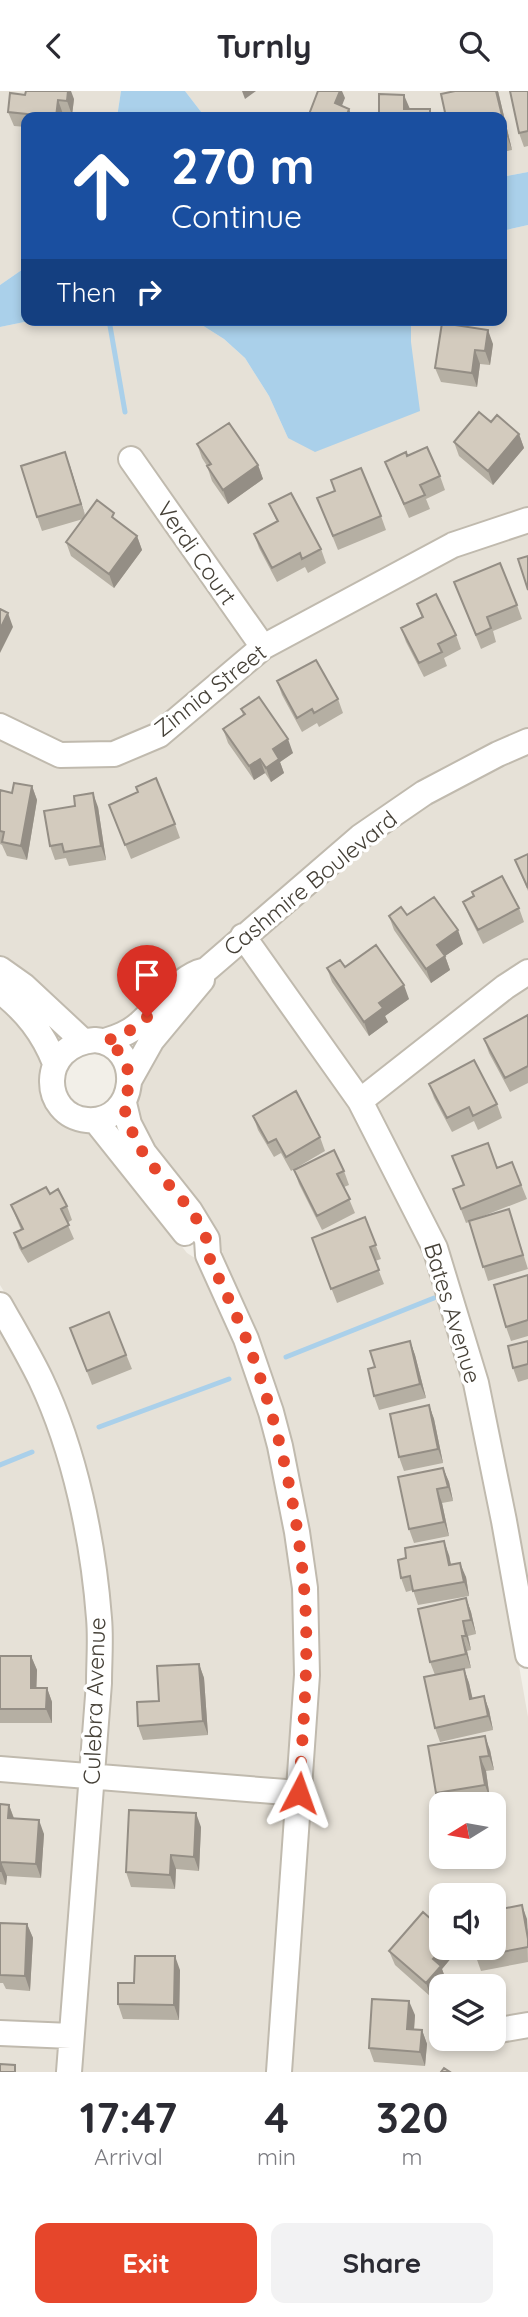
<!DOCTYPE html>
<html lang="en">
<head>
<meta charset="utf-8">
<style>
	body { margin:0; font-family:Quicksand,sans-serif; background:#f2f2f3; color:#2b2b33; height:100vh; display:flex; flex-direction:column; font-size:26px; white-space:nowrap }
	* { box-sizing:border-box; margin:0 }
	p { font-size:23px; color:#7c7c81 }
	.icon { flex:none; width:38px; height:38px; fill:none; stroke:currentColor; stroke-width:2; stroke-linecap:round; stroke-linejoin:round }
	.map { position:relative; height:1981px; overflow:hidden }
	.panel { display:flex; flex-direction:column; background:#fff; flex:1 }
	.panel>* { flex:none }
	.banner { position:absolute; left:21px; top:21px; width:486px; height:214px; border-radius:14px; box-shadow:0 4px 10px #0003; background:#1a4fa0; color:#fff; overflow:hidden }
	.needle { width:46px; rotate:259deg }
	.fabs { position:absolute; left:429px; top:1701px; display:grid; gap:14px }
	.fabs a { display:grid; place-items:center; width:77px; height:77px; border-radius:14px; background:#fff; box-shadow:0 4px 10px #0003; font-size:35px }
	.pin { position:absolute; display:grid; place-items:center; width:60px; height:60px; color:#fff; margin:-72px -30px; border-radius:50% 50% 50% 0; rotate:-45deg; box-shadow:0 0 7px #0007 }
	.pin .icon { rotate:45deg }
	.me { position:absolute; width:77px; margin:-38px; rotate:4deg; stroke-linejoin:round; filter:drop-shadow(0 0 5px #0008) }
	.turn { display:flex; align-items:center; gap:24px; height:147px; padding:0 35px; font-size:32px }
	.turn .icon { width:91px; height:91px; stroke-width:2.5 }
	.turn b { display:block; font-size:49px; line-height:60px }
	.then { display:flex; align-items:center; height:66px; padding:0 35px; background:#0003; gap:14px; font-size:26px }
	.eta { display:flex; justify-content:space-evenly; align-items:center; height:119px; text-align:center }
	.eta b { font-size:42px; font-weight:700; line-height:49px }
	.action { display:flex; gap:14px; margin-top:auto; padding:14px 35px }
	.action a { flex:1; height:80px; border-radius:14px; background:#e6462b; color:#fff; font-size:28px; font-weight:700; line-height:80px; text-align:center }
	.action a+a { background:#f2f2f3; color:#2b2b33 }
	header { display:flex; justify-content:space-between; align-items:center; height:91px; padding:0 35px; background:#fff; font-size:32px; font-weight:700 }
	.map>svg:first-child { display:block }
	.residential { fill:#e6e1d7; fill-rule:evenodd }
	.water { fill:#aad0ea }
	.lines { fill:none; stroke-linecap:round; stroke-linejoin:round }
	.stream { stroke:#aad0ea; stroke-width:5 }
	.minor-casing { stroke:#c0baae; stroke-width:28 }
	.minor { stroke:#fff; stroke-width:24 }
	.wall { fill:#b5afa3 }
	.shaded-wall { fill:#948e85 }
	.building { fill:#d3cbbe; stroke:#948e85; stroke-width:2 }
	.route { stroke:#e6462b; stroke-width:12; stroke-dasharray:0 21.6 }
	.labels { text-anchor:middle; dominant-baseline:central; stroke-width:7; stroke-linejoin:round; paint-order:stroke }
	.street-label { font-size:23px; fill:#454037; stroke:#fff }
</style>
</head>
<body>
<header><svg class="icon" aria-label="back" viewBox="0 0 24 24"><path d="M15 5l-7 7 7 7"/></svg>Turnly<svg class="icon" aria-label="search" viewBox="0 0 24 24"><circle cx="10" cy="10" r="6"/><path d="M15 15l6 6"/></svg></header>
<div class="map">
<svg width="528" height="1981" viewBox="0 0 528 1981">
	<rect width="100%" height="100%" fill="#f2efe8"/>
	<path class="residential" d="M0 0H121L117 26H26V176L0 194Z
		M185 0H528V81L502 86V26H205Z
		M528 134V418L266 543 134 355 117 366 249 554 153 636 112 653 62 655 0 624V236L34 229H194L224 248 245 267 269 305 288 347 411 251V229H502V140Z
		M528 439V640L229 843 203 868 199 867 130 928 104 940H87L11 873 0 866V646L114 672 269 563 457 463Z
		M528 661V870L363 995 257 847 366 753 430 710Z
		M241 860 351 1015 425 1161 465 1294 494 1432 528 1626V1924L494 1930V1895H441V1948H474L475 1953 528 1943V1981H289L315 1496 220 1164 223 1161 219 1158 145 1044 135 1012 139 992 161 954 214 886 218 885 217 881ZM441 1713H494V1766H441ZM441 1804H494V1857H441Z
		M528 893V1503L515 1428 373 1012Z
		M0 913 29 943 89 1038 187 1162 198 1169 199 1174H201L236 1252 270 1358 287 1442 294 1498 296 1584 289 1691 103 1677 110 1529 20 1227 0 1194Z
		M0 1235 32 1295 56 1359 67 1395 84 1487 89 1530V1592L82 1675 0 1668Z
		M0 1688 80 1694 61 1935 0 1932Z
		M101 1696 287 1711 268 1981H79Z
		M0 1952 60 1954 58 1981H0Z"/>
	<path class="water" d="M121 0H185L205 26H117Z
		M528 81V134L502 140V86Z
		M26 176V229H34L0 236V194Z
		M194 229H411V251L420 320 315 361 288 347 269 305 245 267 224 248Z"/>
	<g class="lines">
		<path class="stream" d="M109 229 125 321
			M286 1266 434 1207
			M99 1336 229 1288
			M0 1374 32 1361"/>
		<g class="minor-casing">
			<path id="minor" d="M131 368 263 556
				M0 635 60 664 114 663 159 644 263 556 453 454 528 429
				M243 845 360 1010 435 1157 476 1292 504 1430 528 1564
				M0 878 24 895 83 950
				M0 900C26 920 43 942 55 972
				M95 949C145 954 138 1033 87 1029 41 1025 37 954 95 949Z
				M105 950C117 946 129 942 139 933 160 915 178 885 206 879L360 746 424 702 498 663 528 650
				M129 990 152 949 202 889
				M360 1010 505 896 528 881
				M124 1012 129 1033 144 1062 190 1120 207 1148 208 1164 246 1248 271 1321 280 1355 297 1441 305 1497 307 1584 279 1981
				M95 1029 185 1142
				M0 1214C14 1239 29 1264 41 1289 75 1361 93 1449 99 1527 101 1549 99 1570 99 1592L69 1981
				M0 1678 298 1702
				M494 1940 528 1934
				M0 1942 71 1945"/>
		</g>
		<use href="#minor" class="minor"/>
	</g>
	<path class="wall" d="M455 0H498L512 59 502 61V26Z
		M528 0V55L524 56 519 42Z
		M25 4 74 8 72 24 63 23V26H26V36L14 35 8 21Z
		M442 232 493 253 490 274 480 273 477 296 441 291 435 277Z
		M491 331 519 343 524 357 493 394 459 365 454 351Z
		M197 353 258 374 263 388 228 413 212 390 207 375 202 367Z
		M385 371 440 385 445 399 426 408 430 418 409 427Z
		M70 375 85 425 117 430 137 445 142 459 114 497 71 465 66 451 83 428 42 440 37 426Z
		M317 407 381 425 386 439 338 459Z
		M269 413 321 458 326 472 308 482 305 476 277 491 259 457 254 443 277 431Z
		M454 491 517 514 522 528 493 540 496 551 481 558Z
		M417 513 456 544 461 558 444 567 447 575 424 586 406 551 401 537 422 527Z
		M277 590 338 608 343 622 319 636 317 632 302 641 282 604Z
		M241 618 293 662 280 671 284 682 271 691 265 682 254 689 228 652 223 638 243 624Z
		M32 695 37 709 27 769 7 765 2 754 0 753V699L12 702Z
		M138 701 175 733 180 747 131 768 109 714Z
		M98 716 106 769 69 775 66 767 55 769 50 755Z
		M528 763V800L515 769Z
		M472 801 519 817 524 831 483 853 469 825 463 811 474 806Z
		M407 824 463 853 445 865 450 879 431 892 394 839 389 825Z
		M345 876 409 908 385 925 388 931 369 945 332 891 327 877Z
		M528 924V992L510 1001 489 962 484 948Z
		M429 993 497 1013 502 1027 478 1039 474 1030 452 1041 434 1007Z
		M253 1025 320 1046 325 1060 291 1080 281 1062 274 1066 258 1039Z
		M512 1071 527 1108 473 1129 509 1118 528 1178 488 1190 469 1131 466 1132 453 1098Z
		M294 1079 344 1080 349 1094 344 1096 355 1122 322 1139 299 1093Z
		M50 1103 67 1115 72 1129 67 1132 74 1148 28 1172 19 1157 14 1142 21 1139 11 1114Z
		M365 1126 381 1168 375 1170 384 1193 337 1212 312 1147Z
		M528 1184V1245L511 1250 506 1236Z
		M109 1221 132 1278 92 1294 70 1237Z
		M410 1250 415 1264 426 1307 379 1319 374 1305 375 1276Z
		M528 1250V1288L518 1291 513 1277Z
		M429 1314 434 1328 443 1372 404 1380 399 1366Z
		M443 1377 449 1391 453 1410 442 1412 449 1445 414 1452 409 1438Z
		M449 1464 451 1474 466 1486 469 1505 418 1514 413 1499 406 1501 401 1487Z
		M466 1507 471 1521 476 1543 468 1545 471 1559 467 1560 471 1577 464 1578 469 1592 472 1607 484 1605 489 1619 493 1639 440 1651 435 1637V1584L430 1571Z
		M0 1565H31L37 1579 36 1597H47L52 1611V1632H0Z
		M199 1573 204 1587 208 1644 143 1649 138 1635 159 1610Z
		M490 1659 494 1679 486 1680 490 1708 460 1713H441V1715L436 1702Z
		M0 1713 9 1714 14 1727 44 1743 41 1787 7 1785 6 1794 0 1793Z
		M201 1736 199 1780 176 1778 175 1798 131 1796 126 1781Z
		M498 1818 527 1828 528 1871 481 1880 476 1866Z
		M0 1832 27 1833 33 1847 30 1900 6 1898 3 1892H0Z
		M389 1860H457L442 1878 446 1889 431 1906 395 1874Z
		M180 1879 179 1929 123 1928 118 1913 134 1892Z
		M415 1924 414 1939H422L427 1953 425 1975 374 1971 369 1957Z"/>
	<path class="shaded-wall" d="M68 0H71L74 8 72 24 67 10Z
		M242 0H256L245 8Z
		M340 0H342L345 7 339 22 335 12Z
		M496 0H498L512 59 507 45Z
		M404 4 410 18H404Z
		M58 9 63 23V26H56Z
		M349 18 352 26H346Z
		M488 239 493 253 490 274 485 260Z
		M475 259 480 273 477 296 472 282Z
		M519 343 524 357 493 394 488 380Z
		M65 361 70 375 86 427 81 413Z
		M258 374 263 388 228 413 223 399Z
		M137 445 142 459 114 497 109 483Z
		M8 522 13 536 0 562V538Z
		M288 648 293 662 280 671 284 682 271 691 266 677 273 658Z
		M260 668 265 682 254 689 249 675Z
		M32 695 37 709 27 769 21 755Z
		M93 702 98 716 106 769 101 755Z
		M458 839 463 853 445 865 450 879 431 892 426 878 437 854Z
		M404 894 409 908 385 925 388 931 369 945 364 931 379 912Z
		M410 1250 415 1264 426 1307 420 1293Z
		M429 1314 434 1328 443 1372 438 1358Z
		M443 1377 449 1391 453 1410 448 1396Z
		M437 1398 442 1412 449 1445 444 1431Z
		M444 1450 449 1464 454 1489 449 1474Z
		M460 1472 466 1486 469 1505 464 1491Z
		M466 1507 471 1521 476 1543 471 1529Z
		M463 1530 468 1545 471 1559 466 1545Z
		M462 1545 467 1560 471 1577 466 1563Z
		M31 1565 37 1579 36 1611 31 1597Z
		M199 1573 204 1587 208 1644 203 1630Z
		M464 1578 469 1592 476 1622 470 1608Z
		M47 1597 52 1611V1632L46 1618Z
		M484 1605 489 1619 493 1639 488 1625Z
		M485 1645 490 1659 494 1679 489 1665Z
		M480 1666 486 1680 490 1708 485 1694Z
		M9 1714 14 1728 8 1727Z
		M196 1722 201 1736 199 1780 194 1766Z
		M39 1729 44 1743 41 1787 36 1773Z
		M171 1764 176 1778 175 1798 170 1784Z
		M1 1771 7 1785 6 1794 1 1780Z
		M522 1814 527 1828 528 1848Z
		M27 1833 33 1847 30 1900 25 1885Z
		M443 1857H456L457 1860 442 1878 446 1889 431 1906 426 1892 433 1868Z
		M175 1865 180 1879 179 1929 174 1914Z
		M409 1910 415 1924 413 1952 407 1938Z
		M422 1939 427 1953 425 1975 420 1961Z"/>
	<path class="building" d="M26 0H68L67 10 58 9 56 26 8 21 10 2 25 4Z
		M318 0H340L335 12 349 18 346 26H308Z
		M455 0H496L507 45 502 46V26H446L441 3Z
		M510 0H528V40L519 42Z
		M379 3 404 4V18H430V26H379Z
		M442 232 488 239 485 260 475 259 472 282 435 277Z
		M479 321 491 331 497 324 519 343 488 380 454 351Z
		M229 332 258 374 223 399 207 375 211 373 197 353Z
		M427 356 440 385 420 394 425 404 404 413 385 371 406 361 407 365Z
		M65 361 81 413 37 426 21 375Z
		M361 377 381 425 333 445 317 407 335 400 331 389Z
		M291 402 321 458 302 468 300 462 272 477 254 443 278 430 269 413Z
		M97 409 114 422 112 426 137 445 109 483 66 451Z
		M528 465V499L518 468Z
		M500 472 517 514 487 526 491 537 476 544 454 491Z
		M436 503 456 544 438 553 442 561 419 572 401 537 423 526 417 513Z
		M0 518 8 522 0 538Z
		M316 569 338 608 314 622 312 618 297 627 277 590Z
		M259 606 288 648 273 658 279 668 266 677 260 668 249 675 223 638 245 623 241 618Z
		M156 687 175 733 125 754 109 714 138 701 136 696Z
		M14 692 32 695 21 755 2 751 4 741 0 740V699L12 702Z
		M93 702 101 755 64 761 62 753 50 755 44 720 75 715 74 705Z
		M528 763V797L515 769Z
		M502 785 519 817 478 839 463 811 474 805 472 801Z
		M434 806 458 839 437 854 445 865 426 878 389 825 401 816 407 824Z
		M376 854 404 894 379 912 383 917 364 931 327 877 340 869 345 876Z
		M528 924V975L505 987 484 948Z
		M474 969 497 1013 473 1025 469 1016 447 1027 429 993Z
		M296 1000 320 1046 286 1066 276 1048 268 1052 253 1025Z
		M488 1052 497 1077 512 1071 521 1094 461 1118 453 1098 464 1094 452 1065Z
		M334 1059 344 1080 337 1083 350 1108 317 1125 294 1079Z
		M46 1096 50 1103 58 1098 67 1115 61 1118 69 1134 22 1158 14 1142 23 1138 11 1114Z
		M509 1118 523 1164 483 1176 469 1130Z
		M365 1126 376 1154 370 1156 379 1179 331 1198 312 1147Z
		M528 1184V1229L506 1236 494 1194Z
		M109 1221 126 1264 87 1280 70 1237Z
		M410 1250 420 1293 374 1305 368 1278 375 1276 370 1260Z
		M528 1250V1273L513 1277 508 1255Z
		M429 1314 438 1358 399 1366 390 1323Z
		M443 1377 448 1396 437 1398 444 1431 409 1438 398 1386Z
		M444 1450 449 1474 460 1472 464 1491 413 1500 410 1485 401 1487 398 1469 406 1467 405 1457Z
		M466 1507 471 1529 463 1530 466 1545H462L466 1563 430 1571 418 1518Z
		M0 1565H31V1597H47L46 1618H0Z
		M199 1573 203 1630 138 1635 137 1611 159 1610 157 1575Z
		M464 1578 470 1608 484 1605 488 1625 435 1637 424 1586Z
		M485 1645 489 1665 480 1666 485 1694 436 1702 428 1655Z
		M0 1713 9 1714 8 1727 39 1729 36 1773 1 1771V1780H0Z
		M129 1719 196 1722 194 1766 171 1764 170 1784 126 1781Z
		M485 1800 486 1804H464Z
		M494 1809H495L496 1819 522 1814 528 1848V1856L476 1866 474 1857H494Z
		M423 1821 441 1837V1857H443L433 1868 441 1875 426 1892 389 1860Z
		M0 1832 27 1833 25 1885 0 1884Z
		M135 1865H175L174 1914 118 1913V1892H134Z
		M372 1908 409 1910 407 1938 422 1939 420 1961 369 1957Z
		M0 1973 15 1974V1981H0Z
		M444 1977 450 1981H441Z"/>
	<g class="lines">
		<path class="route" d="M147 926 124 944 105 950C124 960 131 977 128 998 127 1003 124 1009 124 1013 125 1025 131 1038 136 1049 153 1085 192 1109 206 1147 209 1153 207 1161 210 1168 222 1195 236 1222 247 1250 277 1328 297 1413 304 1496 310 1565 303 1633 299 1702"/>
	</g>
	<g class="labels">
		<g class="street-label">
			<text transform="translate(197 462) rotate(55)">Verdi Court</text>
			<text transform="translate(210 599) rotate(-38)">Zinnia Street</text>
			<text transform="translate(310 792) rotate(-39)">Cashmire Boulevard</text>
			<text transform="translate(453 1222) rotate(73)">Bates Avenue</text>
			<text transform="translate(94 1610) rotate(-88)">Culebra Avenue</text>
		</g>
	</g>
</svg>
<div class="fabs">
<a><svg class="needle" viewBox="-14 -14 28 28"><path d="M0-13l5 13h-10z" fill="#e53935"/><path d="M0 13l5-13h-10z" fill="#7c7c81"/></svg></a>
<a><svg class="icon" aria-label="sound" viewBox="0 0 24 24"><path d="M4 9h4l5-4v14l-5-4H4zM17 9q2 3 0 6"/></svg></a>
<a><svg class="icon" aria-label="layers" viewBox="0 0 24 24"><path d="M12 4l9 5-9 5-9-5zM3 14l9 5 9-5"/></svg></a>
</div>
<div class="pin" style="left:147px;top:926px;background:#d93025"><svg class="icon" aria-label="arrive" viewBox="0 0 24 24"><path d="M6 21V4h12l-3 4 3 4H6"/></svg></div>
<svg class="me" style="left:299px;top:1702px" viewBox="-20 -20 40 40"><path d="M0-17L14 15 0 8-14 15z" fill="#e6462b" stroke="#fff" stroke-width="4"/></svg>
<div class="banner">
<div class="turn"><svg class="icon" aria-label="ahead" viewBox="0 0 24 24"><path d="M12 20V5M6 11l6-6 6 6"/></svg><div><b>270 m</b>Continue</div></div>
<div class="then">Then<svg class="icon" aria-label="right" viewBox="0 0 24 24"><path d="M7 20v-9h11M14 6l5 5-5 5"/></svg></div>
</div>
</div>
<section class="panel">
<div class="eta">
<div><b>17:47</b><p>Arrival</p></div>
<div><b>4</b><p>min</p></div>
<div><b>320</b><p>m</p></div>
</div>
<div class="action"><a>Exit</a><a>Share</a></div>
</section>
</body>
</html>
